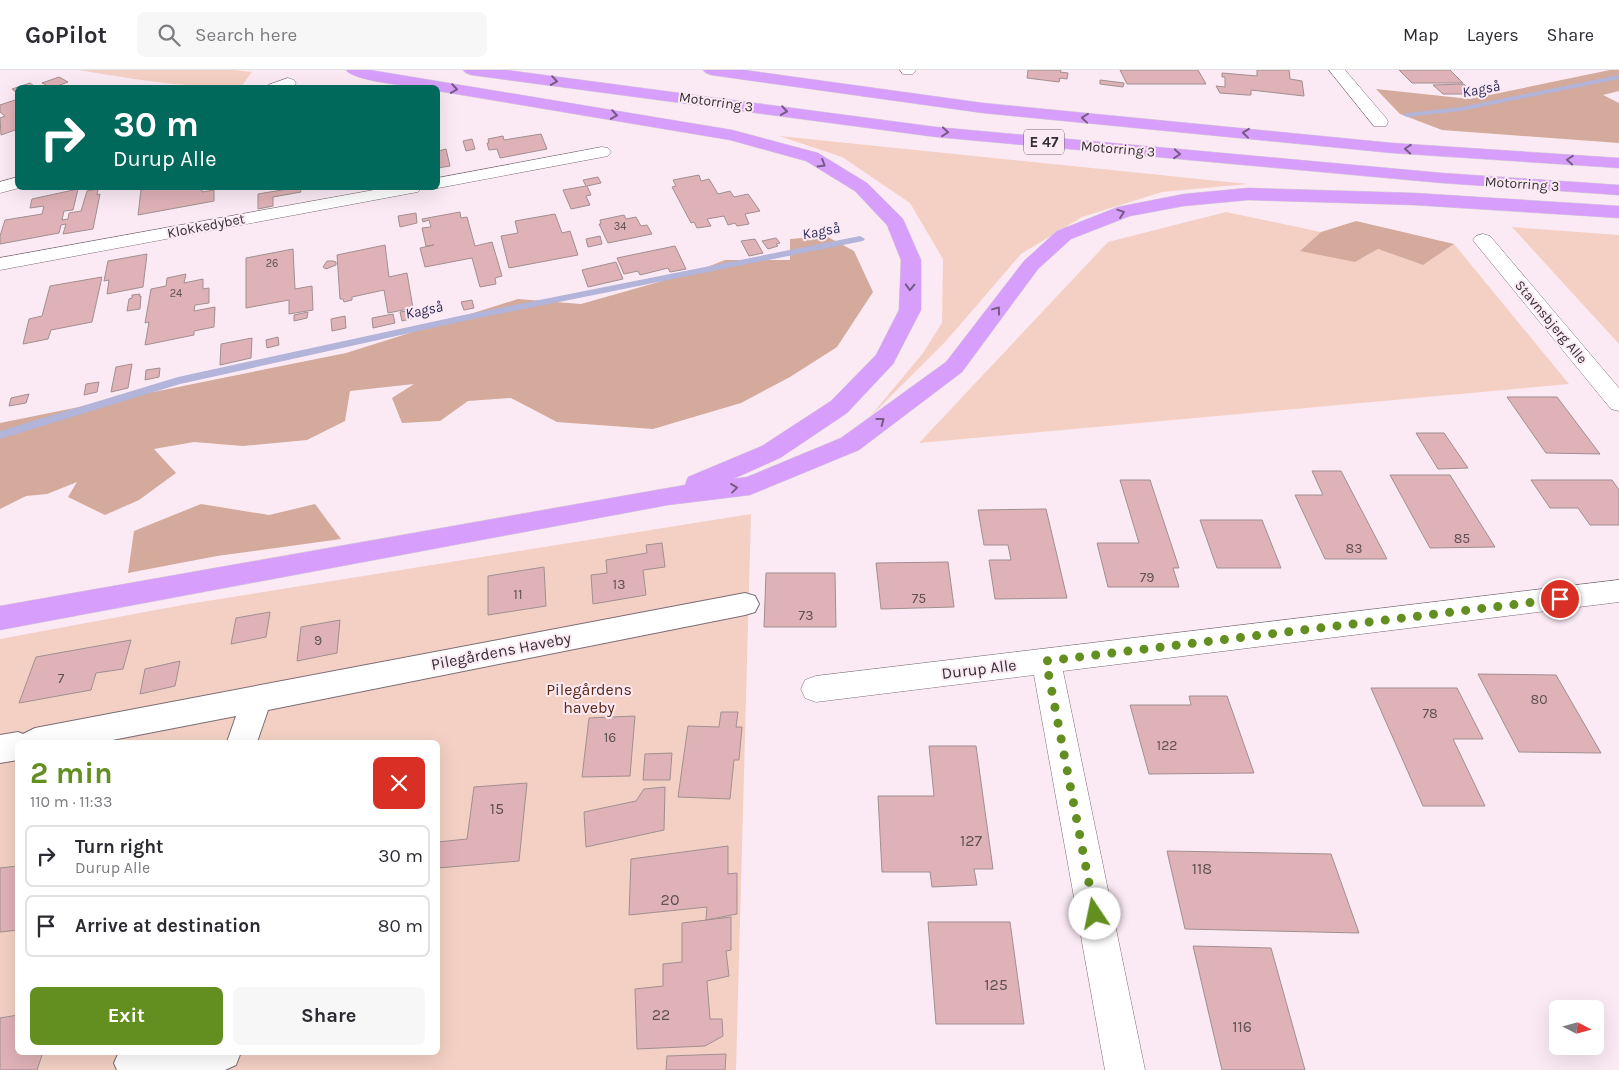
<!DOCTYPE html>
<html lang="en">
<head>
<meta charset="utf-8">
<style>
	body { margin:0; font-family:Karla,sans-serif; background:#f7f7f7; color:#2b2b33; height:100vh; display:flex; flex-direction:column; font-size:19px; white-space:nowrap }
	* { box-sizing:border-box; margin:0 }
	p { font-size:16px; color:#7c7c81 }
	.icon { flex:none; width:28px; height:28px; fill:none; stroke:currentColor; stroke-width:2; stroke-linecap:round; stroke-linejoin:round }
	.map { position:relative; flex:1; overflow:hidden }
	.side { position:absolute; left:15px; top:670px; width:425px; height:315px; display:flex; flex-direction:column; background:#fff; border-radius:8px; box-shadow:0 5px 20px #0002 }
	.side>* { flex:none }
	.banner { position:absolute; left:15px; top:15px; width:425px; height:105px; border-radius:8px; box-shadow:0 5px 20px #0002; background:#00695c; color:#fff; overflow:hidden }
	.needle { width:32px; rotate:96deg }
	.controls { position:absolute; left:1549px; top:930px; display:grid; gap:10px }
	.controls a { display:grid; place-items:center; width:55px; height:55px; border-radius:8px; background:#fff; box-shadow:0 5px 20px #0002; font-size:25px }
	.pin { position:absolute; display:grid; place-items:center; width:42px; height:42px; color:#fff; margin:-21px; border:2px solid #fff; border-radius:50%; box-shadow:0 1px 5px #0007 }
	.me { position:absolute; width:55px; margin:-28px; rotate:349deg; stroke-linejoin:round; filter:drop-shadow(0 0 4px #0008) }
	.turn { display:flex; align-items:center; gap:18px; height:105px; padding:0 15px; font-size:22px }
	.turn .icon { width:65px; height:65px; stroke-width:2.5 }
	.turn b { display:block; font-size:35px; line-height:42px }
	.round { display:grid; place-items:center; flex:none; width:52px; height:52px; border-radius:8px; background:#f7f7f7 }
	.head { display:flex; align-items:center; justify-content:space-between; height:85px; padding:0 15px }
	h1 { font-size:30px; font-weight:700; line-height:38px; color:#638e20 }
	.primary-button { display:flex; gap:10px; margin-top:auto; padding:10px 15px }
	.primary-button a { flex:1; height:58px; border-radius:8px; background:#638e20; color:#fff; font-size:20px; font-weight:700; line-height:58px; text-align:center }
	.primary-button a+a { background:#f7f7f7; color:#2b2b33 }
	ul { padding:0; list-style:none }
	li { display:flex; align-items:center; gap:15px; height:62px; margin:0 10px 8px; padding:0 5px; border:2px solid #e1e1e2; border-radius:8px }
	li div { flex:1 }
	li b { display:block; font-size:19px }
	li em { font-style:normal }
	header { display:flex; align-items:center; gap:30px; box-sizing:border-box; height:70px; padding:0 25px; background:#fff; border-bottom:1px solid #e1e1e2 }
	header strong { font-size:24px }
	nav { display:flex; gap:28px; margin-inline-start:auto; font-size:18px }
	.search { width:350px; height:45px; background:#f7f7f7; display:flex; align-items:center; gap:12px; box-sizing:border-box; padding:0 18px; border-radius:8px; color:#7c7c81; font-size:19px }
	.map>svg:first-child { display:block }
	.green { fill:#f4d0c4; fill-rule:evenodd }
	.forest { fill:#d3aa9b }
	.lines { fill:none; stroke-linecap:round; stroke-linejoin:round }
	.stream { fill:#b2b4d9; fill-rule:evenodd }
	.building { fill:#dfb2b7; stroke:#a18f90 }
	.service-casing { stroke:#7b6d75; stroke-width:2 }
	.minor-casing { stroke:#7b6d75; stroke-width:1 }
	.motorway-casing { stroke:#d3d1d2; stroke-width:1 }
	.service { fill:#fff; fill-rule:evenodd }
	.minor { fill:#fff; fill-rule:evenodd }
	.motorway { fill:#d89efb; fill-rule:evenodd }
	.oneway { stroke:#765b82 }
	.route { stroke:#638e20; stroke-width:9; stroke-dasharray:0 16.2 }
	.labels { text-anchor:middle; dominant-baseline:central; stroke-width:4; stroke-linejoin:round; paint-order:stroke }
	.far-number-label { font-size:11px; fill:#605053 }
	.far-street-label { font-size:14px; fill:#352f32; stroke:#fbeaf4 }
	.number-label { font-size:14px; fill:#605053 }
	.far-water-label { font-size:15px; font-style:italic; fill:#2f2d5c; stroke:#fbeaf4 }
	.shield { fill:#fbeaf4; stroke:#70676c; stroke-width:1 }
	.shield-label { font-size:15px; font-weight:bold; fill:#352f32 }
	.street-label { font-size:16px; fill:#352f32; stroke:#fbeaf4 }
	.park-label { font-size:16px; fill:#5c2814; stroke:#fbeaf4 }
	.near-number-label { font-size:16px; fill:#605053 }
</style>
</head>
<body>
<header>
<strong>GoPilot</strong>
<div class="search"><svg class="icon" aria-label="search" viewBox="0 0 24 24"><circle cx="10" cy="10" r="6"/><path d="M15 15l6 6"/></svg>Search here</div>
<nav><a>Map</a><a>Layers</a><a>Share</a></nav>
</header>
<div class="map">
<svg width="1619" height="1000" viewBox="0 0 1619 1000">
	<rect width="100%" height="100%" fill="#fbeaf4"/>
	<path class="green" d="M79 0H234L252 2 241 17C186 18 132 9 79 0Z
		M779 66 1248 114 1162 122 1082 147 1021 184 946 271 869 348 923 283 942 253 943 189 910 133 842 87Z
		M1226 142 1321 162 1301 180 1355 192 1378 179 1423 195 1454 174 1569 314 919 373 1108 172Z
		M1512 157 1619 165V274Z
		M751 444 736 1000H0V569L188 534ZM18 672H438V982H18Z"/>
	<path class="forest" d="M1610 0H1619V21L1603 25 1619 33V73L1442 60 1400 44 1376 19 1470 29Z
		M1356 151 1454 174 1423 195 1378 179 1355 192 1300 181 1321 162Z
		M826 166 854 181 873 222 837 277 790 307 741 333 653 359 557 352 511 328 468 331 440 351 402 353 392 328 414 314 350 321 345 351 307 370 243 376 194 372 154 379 176 403 139 430 105 445 68 427 77 412 47 424 26 426 0 439V353L346 283 518 229 581 234 694 202 725 190H790V169Z
		M201 434 269 445 315 434 341 469 217 486 128 503 134 461Z"/>
	<g class="lines">
		<path class="stream" d="M1619 5V9L1461 41 1407 47 1403 45 1407 43 1461 37Z
			M860 166 865 169 863 171 464 251 180 314 0 369V361L178 307 464 245Z"/>
	</g>
	<path class="building" d="M1028 0H1061L1060 2 1068 3 1067 9 1060 8 1059 12 1027 8Z
		M1120 0H1198L1206 14H1127Z
		M1257 0H1289L1290 9 1302 11 1304 26 1251 20V25H1247L1220 23 1216 16 1225 17V7H1222V3L1257 6Z
		M1399 0H1450L1463 13H1412Z
		M59 7 68 12 52 18 42 13Z
		M1100 10 1124 13 1123 17 1100 14Z
		M30 13 37 18H18V24L12 19Z
		M1464 14 1474 24H1443L1433 15Z
		M18 29V59L1 65 0 48 5 46 0 42V35Z
		M541 64 547 79 500 88 497 79 489 80 487 73H489L488 69 503 66 504 70Z
		M472 69 475 79 466 81 463 71Z
		M446 79 450 96 438 98V81Z
		M699 105 701 111 709 109 718 124 730 121 734 127 748 124 760 141 745 144 749 154 737 156 735 153 728 155 724 146 707 149 711 156 697 158 694 152 691 153 672 117 676 116 673 110Z
		M598 107 601 113 587 116 591 125 586 126 590 135 571 139 563 120 586 116 583 110Z
		M155 118H180L179 119 202 118V122L214 120V131L138 145 141 120Z
		M294 118H300L301 122 273 127V136L258 139V124Z
		M78 119 73 140 64 141 62 150 68 149 69 143 81 141 87 121 98 119 97 125 100 124 93 159 63 164 66 154 61 155 59 163 0 174V166L5 150 42 144 44 136 30 138 32 129Z
		M460 142 461 148 467 147 475 176 492 172 502 206 495 208 496 214 480 217 472 188 425 197 420 178 434 175 426 176 422 158 431 157 429 150 423 152 422 149Z
		M416 143 417 153 400 157 398 146Z
		M555 144 562 163 570 161 578 185 509 198 501 166 518 163 515 151Z
		M624 145 626 149 636 147 641 156 647 155 652 164 608 173 599 154H601L600 150Z
		M600 166 602 174 588 177 586 169Z
		M776 168 780 173 776 174 778 176 768 179 762 171Z
		M755 169 763 183 749 186 741 171Z
		M385 175 389 207 407 203 413 238 388 243 384 220 352 227V230L344 232 343 229H340L337 185Z
		M675 176 686 199 670 202 668 198 640 205 638 201 624 204 617 188Z
		M293 179 295 219 312 216 313 240 289 244V230L246 238V188Z
		M147 184 143 217 107 224 109 210 104 211 108 191Z
		M327 191H333L336 192V195L326 199 323 197Z
		M616 192 623 209 588 217 582 200Z
		M186 204 184 213 203 209V219L209 218V233L195 235 194 241 215 237 214 257 194 261V265L145 275 149 252 145 253 151 219 166 216 167 208Z
		M102 207 92 252 51 260 48 269 23 274 29 249 42 246 50 216Z
		M140 224 139 226H141L140 239 127 241 129 229 132 228V225Z
		M472 230 474 238 464 240 461 232Z
		M413 240 414 248 402 251 400 242Z
		M308 242 307 248 294 251V245Z
		M393 244 395 253 373 258 372 248Z
		M345 246 346 258 332 261 331 249Z
		M278 267 279 275 267 278 266 270Z
		M252 268 251 288 220 295 221 274Z
		M132 294 128 318 111 322 116 297Z
		M160 298 159 307 145 310 146 300Z
		M99 312 97 322 84 325 86 314Z
		M29 324 26 333 9 336 11 328Z
		M1507 327H1557L1600 384 1546 383Z
		M1416 363H1444L1468 398 1438 399Z
		M1312 401H1341L1387 489H1325L1295 425H1323Z
		M1390 405H1450L1495 477 1430 478Z
		M1120 410H1150L1179 498H1173L1179 517H1108L1097 473H1139Z
		M1531 410H1612L1619 420V455H1590L1578 438H1550Z
		M1046 439 1067 528 995 529 989 490H1011L1008 475H984L978 440Z
		M1200 450H1262L1281 498H1217Z
		M662 473 665 497 643 500 646 525 593 534 591 505 607 503 606 490 647 483 646 475Z
		M948 492 954 537 881 539 876 493Z
		M544 497 546 536 488 545V506Z
		M766 503H835L836 557H764Z
		M270 542 266 567 231 574 236 548Z
		M340 550 337 583 297 591 301 557Z
		M131 570 123 599 96 603 91 620 19 633 36 587Z
		M180 591 175 616 140 624 145 599Z
		M1478 604 1556 605 1601 683 1519 682Z
		M1371 618H1457L1483 669H1453L1485 736H1423Z
		M1189 626H1227L1254 703 1149 704 1130 635H1191Z
		M721 642H738L736 657H742L739 690H734L730 729 678 727 688 656 719 657Z
		M635 646 630 706 582 707 589 648Z
		M929 676H976L993 799H974L977 815 932 817 930 802H882L878 726H934Z
		M672 683 670 710H643L645 684Z
		M527 713 519 791 438 798V772L467 769 474 717Z
		M665 717 664 760 586 777 584 742 636 731 644 719Z
		M728 776V804L737 803V844L706 850 707 837 629 845 631 789Z
		M1167 781 1331 784 1359 863 1185 859Z
		M18 796V860L0 862V798Z
		M731 847V880L726 881 729 906 707 911 710 949H722L723 966 705 976 637 979 635 919 663 916V894L682 892V853Z
		M928 852H1010L1024 954H936Z
		M1193 876 1271 878 1305 1000H1222Z
		M18 945V982H43L37 1000H0V948Z
		M726 984 725 1000H666L667 986Z"/>
	<g class="lines">
		<g class="service-casing">
			<path id="service" d="M745 523 755 526 759 534 755 542 745 545 268 640 257 672H227L236 646 102 672H18V690L0 693V665L18 662 23 664 35 658Z
				M119 982H241L236 995 225 1000H117L114 993Z"/>
		</g>
		<g class="minor-casing">
			<path id="minor" d="M900 0H916L913 4H903Z
				M1329 0H1345L1386 48 1388 52 1386 56H1374Z
				M288 8 294 10 296 13 294 16 266 18 268 15Z
				M602 77 608 78 611 82 608 86 438 118H434H438V108Z
				M18 107V118H19L0 123V112Z
				M385 118H421L418 122 412 123 0 200V188Z
				M1483 164 1490 166 1619 318V341L1611 339 1476 174 1473 170 1476 166Z
				M1619 510V532L1063 601 1145 1000H1105L1034 605 816 632 805 628 801 619 805 610 816 606Z"/>
		</g>
		<g class="motorway-casing">
			<path id="motorway" d="M346 0H370L732 60 818 83 867 113 903 149 921 190V240L893 294 847 343 780 388 733 409 747 407 841 368 946 292 1024 191 1057 161 1118 137 1184 124 1248 118 1414 123 1619 136V148L1414 135 1248 130 1184 136 1130 146 1071 169 1038 199 962 302 859 380 750 425 668 435 0 560V536L685 415 688 407 762 376 831 331 876 285 899 240 901 190 887 155 855 121 806 91 730 70 438 21V18C422 18 354 12 346 0Z
				M463 0H506L936 57 1442 103 1619 115V125L1442 113 936 67 471 5 466 3Z
				M703 0H744L983 33 1392 73 1619 88V98L1392 83 983 43 711 5 706 3Z"/>
		</g>
		<use href="#service" class="service"/>
		<use href="#minor" class="minor"/>
		<use href="#motorway" class="motorway"/>
	</g>
	<defs><path id="oneway-chevron" d="M-2-3.5L2.5 0L-2 3.5" fill="none" stroke-width="1.6" stroke-linecap="round" stroke-linejoin="round" transform="scale(1.25)"/></defs>
	<g class="oneway">
		<use href="#oneway-chevron" transform="translate(554 11) rotate(8)"/>
		<use href="#oneway-chevron" transform="translate(454 19) rotate(9)"/>
		<use href="#oneway-chevron" transform="translate(784 41) rotate(8)"/>
		<use href="#oneway-chevron" transform="translate(614 45) rotate(9)"/>
		<use href="#oneway-chevron" transform="translate(1085 48) rotate(-174)"/>
		<use href="#oneway-chevron" transform="translate(945 62) rotate(5)"/>
		<use href="#oneway-chevron" transform="translate(1246 63) rotate(-174)"/>
		<use href="#oneway-chevron" transform="translate(1408 79) rotate(-176)"/>
		<use href="#oneway-chevron" transform="translate(1177 84) rotate(5)"/>
		<use href="#oneway-chevron" transform="translate(1570 90) rotate(-176)"/>
		<use href="#oneway-chevron" transform="translate(822 94) rotate(31)"/>
		<use href="#oneway-chevron" transform="translate(1121 143) rotate(-19)"/>
		<use href="#oneway-chevron" transform="translate(910 217) rotate(92)"/>
		<use href="#oneway-chevron" transform="translate(997 240) rotate(-53)"/>
		<use href="#oneway-chevron" transform="translate(881 351) rotate(-37)"/>
		<use href="#oneway-chevron" transform="translate(734 418) rotate(-7)"/>
	</g>
	<g class="lines">
		<path class="route" d="M1095 844 1046 591 1560 529"/>
	</g>
	<g class="labels">
		<g class="far-number-label">
			<text x="620" y="156">34</text>
			<text x="272" y="193">26</text>
			<text x="176" y="223">24</text>
		</g>
		<g class="far-street-label">
			<text transform="translate(716 32) rotate(8)">Motorring 3</text>
			<text transform="translate(1118 79) rotate(5)">Motorring 3</text>
			<text transform="translate(1522 114) rotate(4)">Motorring 3</text>
			<text transform="translate(206 156) rotate(-11)">Klokkedybet</text>
			<text transform="translate(1551 252) rotate(50)">Stavnsbjerg Alle</text>
		</g>
		<g class="number-label">
			<text x="1462" y="468">85</text>
			<text x="1354" y="478">83</text>
			<text x="1147" y="507">79</text>
			<text x="619" y="514">13</text>
			<text x="518" y="524">11</text>
			<text x="919" y="528">75</text>
			<text x="806" y="545">73</text>
			<text x="318" y="570">9</text>
			<text x="61" y="608">7</text>
			<text x="1539" y="629">80</text>
			<text x="1430" y="643">78</text>
			<text x="610" y="667">16</text>
			<text x="1167" y="675">122</text>
		</g>
		<g class="far-water-label">
			<text transform="translate(1481 19) rotate(-11)">Kagså</text>
			<text transform="translate(821 161) rotate(-11)">Kagså</text>
			<text transform="translate(424 240) rotate(-12)">Kagså</text>
		</g>
		<rect class="shield" x="1024" y="59.5" width="40" height="25" rx="4"/>
		<g class="shield-label">
			<text x="1044" y="72">E 47</text>
		</g>
		<g class="street-label">
			<text transform="translate(501 581) rotate(-11)">Pilegårdens Haveby</text>
			<text transform="translate(979 599) rotate(-7)">Durup Alle</text>
		</g>
		<g class="park-label">
			<text x="589" y="619">Pilegårdens<tspan x="589" dy="18">haveby</tspan></text>
		</g>
		<g class="near-number-label">
			<text x="497" y="738">15</text>
			<text x="971" y="770">127</text>
			<text x="1202" y="798">118</text>
			<text x="670" y="829">20</text>
			<text x="996" y="914">125</text>
			<text x="661" y="944">22</text>
			<text x="1242" y="956">116</text>
		</g>
	</g>
</svg>
<div class="controls">
<a><svg class="needle" viewBox="-14 -14 28 28"><path d="M0-13l5 13h-10z" fill="#e53935"/><path d="M0 13l5-13h-10z" fill="#7c7c81"/></svg></a>
</div>
<div class="pin" style="left:1560px;top:529px;background:#d93025"><svg class="icon" aria-label="arrive" viewBox="0 0 24 24"><path d="M6 21V4h12l-3 4 3 4H6"/></svg></div>
<svg class="me" style="left:1095px;top:844px" viewBox="-20 -20 40 40"><circle r="19" fill="#fff"/><path d="M0-13L10 11 0 6-10 11z" fill="#638e20"/></svg>
<div class="banner">
<div class="turn"><svg class="icon" aria-label="right" viewBox="0 0 24 24"><path d="M7 20v-9h11M14 6l5 5-5 5"/></svg><div><b>30 m</b>Durup Alle</div></div>
</div>
<section class="side">
<div class="head"><div><h1>2 min</h1><p>110 m · 11:33</p></div><a class="round" style="background:#d93025;color:#fff"><svg class="icon" aria-label="close" viewBox="0 0 24 24"><path d="M6 6l12 12M18 6L6 18"/></svg></a></div>
<ul>
<li><svg class="icon" aria-label="right" viewBox="0 0 24 24"><path d="M7 20v-9h11M14 6l5 5-5 5"/></svg><div><b>Turn right</b><p>Durup Alle</p></div><em>30 m</em></li>
<li><svg class="icon" aria-label="arrive" viewBox="0 0 24 24"><path d="M6 21V4h12l-3 4 3 4H6"/></svg><div><b>Arrive at destination</b></div><em>80 m</em></li>
</ul>
<div class="primary-button"><a>Exit</a><a>Share</a></div>
</section>
</div>
</body>
</html>
